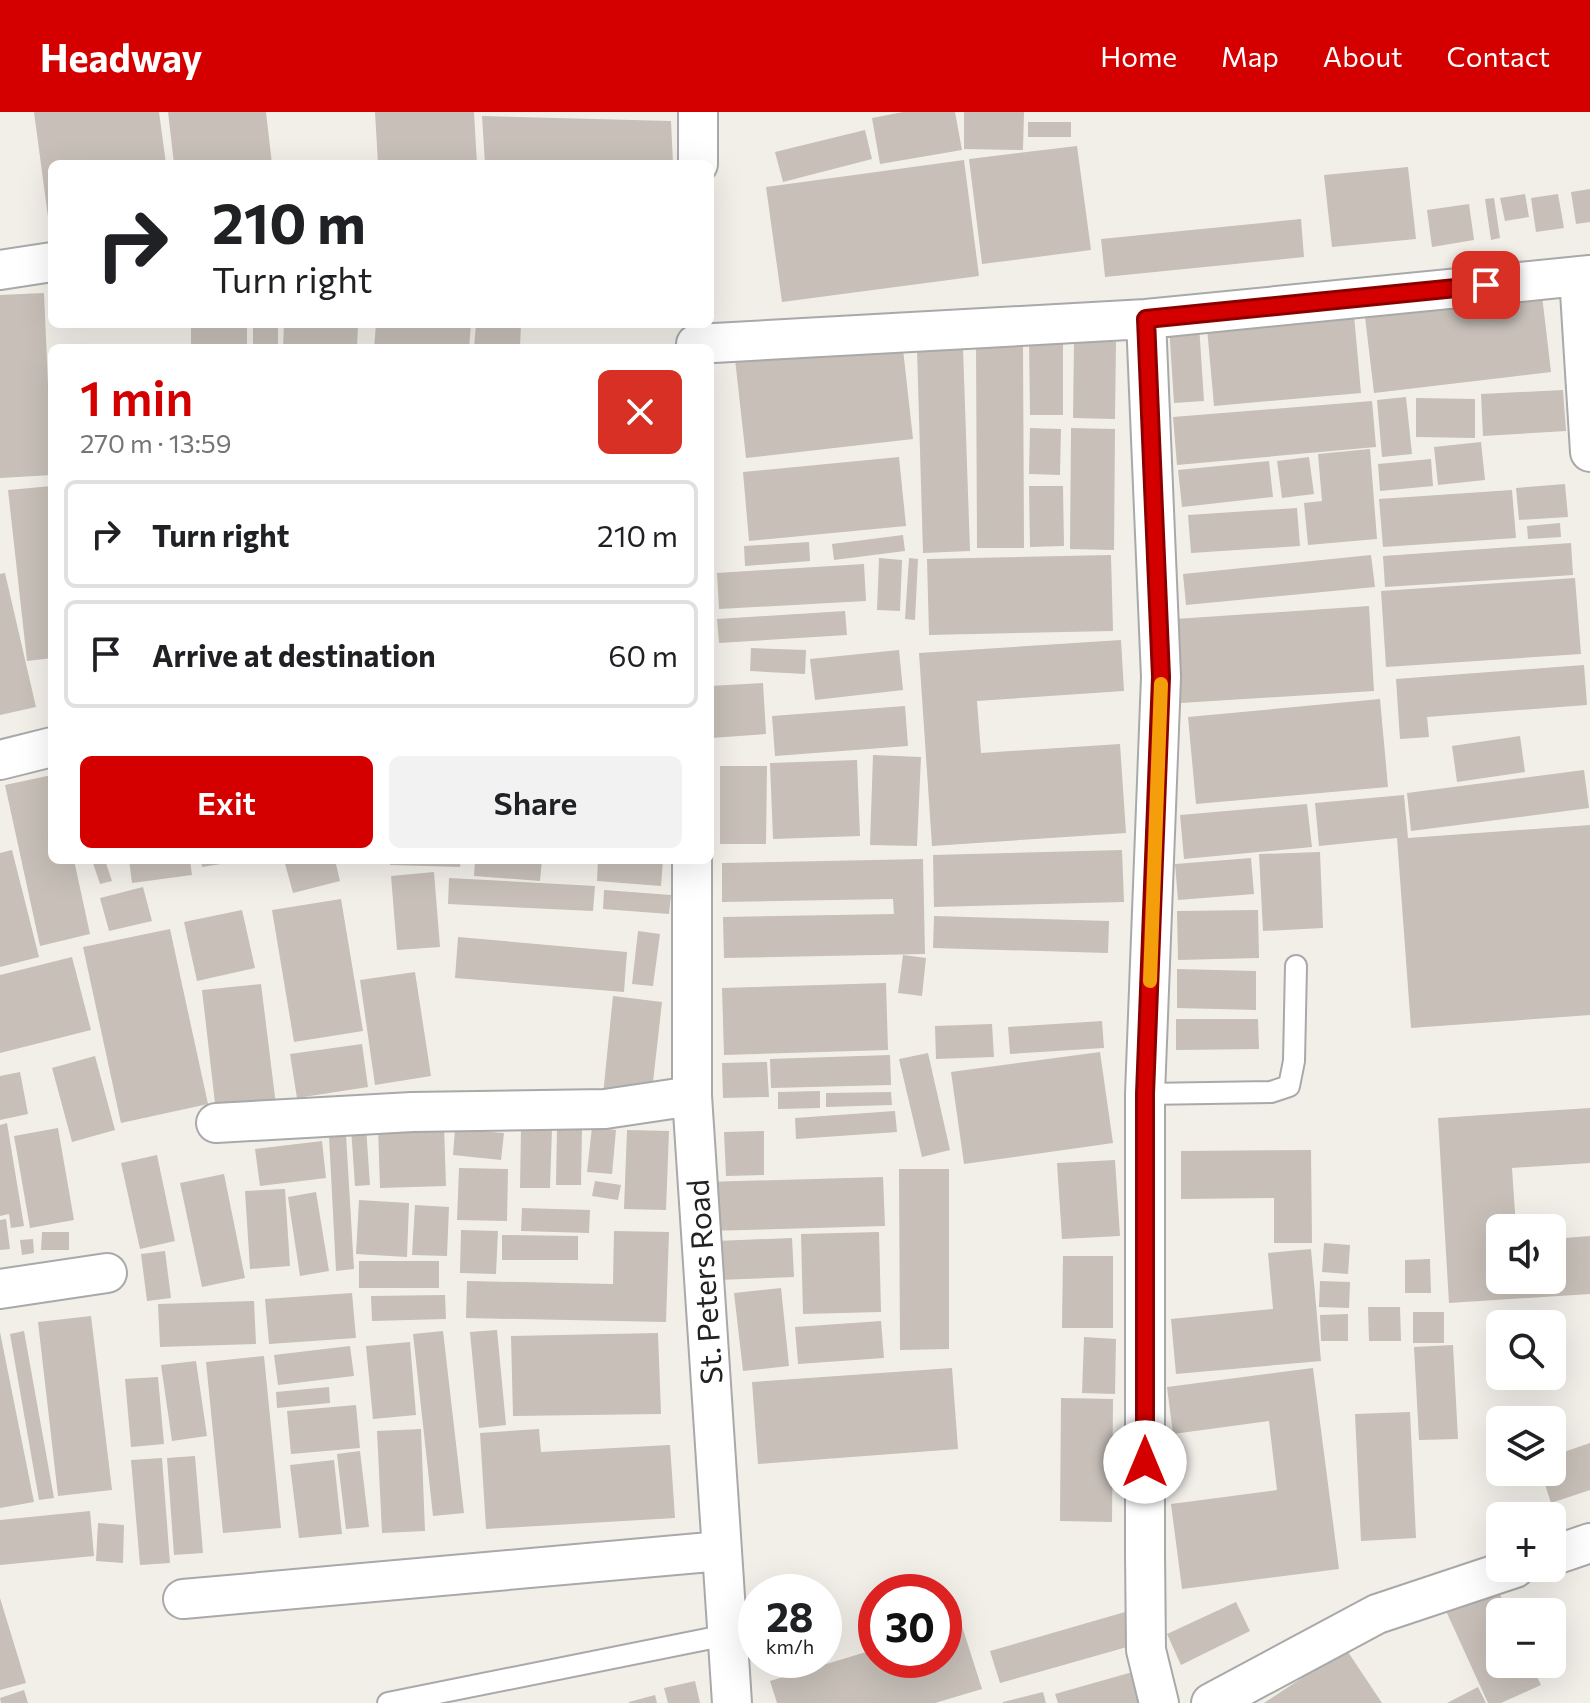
<!DOCTYPE html>
<html lang="en">
<head>
<meta charset="utf-8">
<style>
	body { margin:0; font-family:Commissioner,sans-serif; background:#f2f2f2; color:#202124; height:100vh; display:flex; flex-direction:column; font-size:30px; white-space:nowrap }
	* { box-sizing:border-box; margin:0 }
	p { font-size:26px; color:#757577 }
	.icon { flex:none; width:44px; height:44px; fill:none; stroke:currentColor; stroke-width:2; stroke-linecap:round; stroke-linejoin:round }
	.map { position:relative; flex:1; overflow:hidden }
	.sheet { position:absolute; left:48px; top:232px; width:666px; height:520px; display:flex; flex-direction:column; background:#fff; border-radius:12px; box-shadow:0 8px 32px #0002 }
	.sheet>* { flex:none }
	.banner { position:absolute; left:48px; top:48px; width:666px; height:168px; border-radius:12px; box-shadow:0 8px 32px #0002; background:#fff; color:#202124; overflow:hidden }
	.fabs { position:absolute; left:1486px; top:1102px; display:grid; gap:16px }
	.fabs a { display:grid; place-items:center; width:80px; height:80px; border-radius:12px; background:#fff; box-shadow:0 8px 32px #0002; font-size:40px }
	.speed { position:absolute; left:738px; top:1462px; display:flex; gap:16px; font-size:40px; font-weight:700; text-align:center }
	.speed>* { display:grid; place-content:center; width:104px; height:104px; border-radius:50%; background:#fff; box-shadow:0 8px 32px #0002; line-height:1 }
	.speed small { font-size:20px; font-weight:400 }
	.speed .limit { border:12px solid #d22; background:#fff; color:#111 }
	.pin { position:absolute; display:grid; place-items:center; width:68px; height:68px; color:#fff; margin:-34px; border-radius:16px; box-shadow:0 4px 12px #0006 }
	.me { position:absolute; width:88px; margin:-44px; rotate:0deg; stroke-linejoin:round; filter:drop-shadow(0 0 6px #0008) }
	.turn { display:flex; align-items:center; gap:28px; height:168px; padding:0 32px; font-size:36px }
	.turn .icon { width:104px; height:104px; stroke-width:2.5 }
	.turn b { display:block; font-size:56px; line-height:68px }
	.round { display:grid; place-items:center; flex:none; width:84px; height:84px; border-radius:12px; background:#f2f2f2 }
	.overview { display:flex; align-items:center; justify-content:space-between; height:136px; padding:0 32px }
	h1 { font-size:48px; font-weight:600; line-height:60px; color:#d40000 }
	.primary-button { display:flex; gap:16px; margin-top:auto; padding:16px 32px }
	.primary-button a { flex:1; height:92px; border-radius:12px; background:#d40000; color:#fff; font-size:32px; font-weight:600; line-height:92px; text-align:center }
	.primary-button a+a { background:#f2f2f2; color:#202124 }
	ul { padding:0; list-style:none }
	li { display:flex; align-items:center; gap:24px; height:108px; margin:0 16px 12px; padding:0 16px; border:4px solid #e0e0e0; border-radius:12px }
	li div { flex:1 }
	li b { display:block; font-size:30px }
	li em { font-style:normal }
	header { display:flex; align-items:center; gap:48px; box-sizing:border-box; height:112px; padding:0 40px; background:#d40000; color:#fff }
	header strong { font-size:38px }
	nav { display:flex; gap:44px; margin-inline-start:auto; font-size:28px }
	.map>svg:first-child { display:block }
	.building { fill:#c7bfb8 }
	.lines { fill:none; stroke-linecap:round; stroke-linejoin:round }
	.service-casing { stroke:#a9a9a9; stroke-width:24 }
	.minor-casing { stroke:#a9a9a9; stroke-width:42 }
	.service { stroke:#fff; stroke-width:20 }
	.minor { stroke:#fff; stroke-width:38 }
	.route-casing { stroke:#8a0000; stroke-width:20 }
	.route { stroke:#d40000; stroke-width:14 }
	.slow { stroke:#f59e0b; stroke-width:14 }
	.labels { text-anchor:middle; dominant-baseline:central; stroke-width:8; stroke-linejoin:round; paint-order:stroke }
	.street-label { font-size:30px; fill:#222; stroke:#fff }
</style>
</head>
<body>
<header>
<strong>Headway</strong>
<nav><a>Home</a><a>Map</a><a>About</a><a>Contact</a></nav>
</header>
<div class="map">
<svg width="1590" height="1591" viewBox="0 0 1590 1591">
	<rect width="100%" height="100%" fill="#f2efe9"/>
	<path class="building" d="M34 0H159L166 52H52L50 120Z
		M168 0H266L272 52H174Z
		M375 0H474L477 52H378Z
		M903 0H955L962 38 880 52 872 6Z
		M964 0H1024L1023 38 964 37Z
		M482 4 671 9 673 52H485Z
		M1028 10H1071V25H1028Z
		M865 18 872 47 783 70 775 40Z
		M1077 34 1091 138 982 152 969 47Z
		M964 48 979 164 782 190 766 75Z
		M1408 55 1416 127 1332 135 1324 63Z
		M1590 77V110L1576 112 1571 80Z
		M1525 82 1529 105 1505 109 1500 86Z
		M1558 82 1564 116 1536 120 1531 86Z
		M1494 86 1500 126 1491 128 1485 87Z
		M1469 92 1474 128 1432 135 1427 98Z
		M1301 107 1304 145 1105 165 1101 127Z
		M1541 175 1551 260 1374 281 1364 196Z
		M44 181 52 363 0 366V183Z
		M1354 203 1361 281 1214 294 1207 216Z
		M191 212H247V236H191Z
		M253 212H278V236H253Z
		M284 212H358L357 236H283Z
		M376 212H471L469 236H374Z
		M476 212H521L520 236H474Z
		M1199 212 1204 289 1174 291 1169 214Z
		M902 228 913 327 746 346 735 247Z
		M1029 228H1063V303H1030Z
		M1074 230H1116L1115 307 1073 306Z
		M976 231H1023L1024 436H977Z
		M963 236 970 439 923 441 917 237Z
		M1563 278 1566 319 1483 324 1481 282Z
		M1406 285 1412 342 1382 345 1377 288Z
		M1416 286 1475 287V326L1416 325Z
		M1372 289 1376 335 1177 353 1173 305Z
		M1030 316 1061 317 1060 363 1029 362Z
		M1071 316 1115 317 1114 438 1070 437Z
		M1481 330 1485 368 1438 373 1434 335Z
		M1370 337 1377 427 1308 433 1304 391 1322 389 1318 342Z
		M899 345 906 414 749 429 743 360Z
		M1309 345 1314 382 1282 386 1277 349Z
		M1431 347 1433 374 1380 379 1378 352Z
		M1269 349 1273 385 1182 395 1178 358Z
		M1565 372 1568 405 1519 408 1516 376Z
		M52 374V546L27 549 8 378Z
		M1029 374H1063L1064 434 1030 435Z
		M1512 378 1516 426 1383 435 1379 387Z
		M1297 396 1300 434 1191 441 1188 403Z
		M1560 411 1561 425 1528 427 1527 414Z
		M903 423 905 439 834 448 832 432Z
		M809 430 810 449 745 454 744 434Z
		M1571 431 1573 463 1385 475 1383 444Z
		M1111 443 1113 519 929 523 927 447Z
		M1371 443 1375 475 1186 493 1183 462Z
		M879 446 902 448 900 499 877 498Z
		M909 446 918 447 915 508 905 507Z
		M864 452 866 489 719 497 717 461Z
		M5 461 36 595 0 603V462Z
		M1575 466 1581 542 1386 555 1381 479Z
		M1369 494 1374 579 1181 591 1175 507Z
		M845 499 847 523 719 531 717 507Z
		M1121 528 1124 579 977 589 981 641 1120 632 1126 721 932 734 919 541Z
		M751 536 806 538 805 562 750 559Z
		M899 538 903 578 815 588 810 547Z
		M1584 553 1587 593 1427 605 1429 625 1400 627 1396 567Z
		M763 571 766 622 711 626 710 574Z
		M1380 587 1388 675 1196 692 1188 605Z
		M905 594 908 634 775 644 772 604Z
		M1520 624 1525 660 1457 670 1452 634Z
		M873 643 921 645 917 734 870 733Z
		M857 648 860 724 773 727 770 651Z
		M720 654H767L766 732H720Z
		M1584 658 1589 696 1411 719 1407 681Z
		M52 663V748H74L90 822 40 834 5 673Z
		M1404 683 1408 726 1590 713V903L1411 916 1397 726 1319 734 1315 691Z
		M1307 692 1312 735 1184 747 1180 703Z
		M12 738 39 845 0 855V741Z
		M1122 738 1124 790 934 795 933 743Z
		M1320 740 1323 816 1263 819 1259 742Z
		M1251 746 1254 782 1178 788 1175 752Z
		M923 747 925 842 724 846 723 805 894 802 893 787 722 790V751Z
		M92 748H105L112 769 100 772Z
		M129 748H190L192 763 132 771Z
		M201 748H234V750L202 755Z
		M284 748H335L340 769 293 781Z
		M390 748H461L460 755 390 753Z
		M475 748H542L540 769 474 764Z
		M598 748H663L661 774 597 769Z
		M434 760 440 835 397 838 391 764Z
		M449 766 595 774 593 799 448 792Z
		M143 775 152 809 109 819 100 786Z
		M604 778 671 783 669 802 603 797Z
		M341 787 363 919 294 930 272 798Z
		M242 798 255 856 197 869 184 810Z
		M1258 798 1259 846 1178 848 1177 799Z
		M934 804 1109 809 1108 841 933 836Z
		M170 817 208 992 121 1011 83 835Z
		M638 819 660 822 653 874 632 872Z
		M458 825 627 840 624 880 455 866Z
		M903 843 926 846 922 884 898 881Z
		M72 845 91 918 0 941V863Z
		M1177 857 1256 859V898L1177 896Z
		M415 860 431 964 375 973 360 868Z
		M886 871 888 938 724 943 722 876Z
		M261 872 276 993 216 1000 202 878Z
		M613 884 662 890 651 988 603 983Z
		M1176 907H1258L1259 937 1176 938Z
		M1102 909 1104 936 1010 942 1008 915Z
		M992 912 994 945 936 947 935 914Z
		M362 932 368 975 297 986 290 942Z
		M1100 940 1113 1031 964 1052 951 960Z
		M928 941 950 1038 922 1045 899 947Z
		M890 943 891 973 771 976 770 947Z
		M95 944 115 1018 72 1030 52 956Z
		M767 950 769 985 723 986 722 951Z
		M20 960 28 1002 0 1008V964Z
		M820 979V996L778 997V980Z
		M891 980 892 993 826 995V981Z
		M1590 996V1051L1512 1056 1516 1116H1500V1168H1552V1127L1590 1124V1182L1449 1191 1438 1006Z
		M895 999 897 1020 796 1027 795 1006Z
		M7 1011 24 1114 11 1116 9 1102 0 1104V1013Z
		M444 1013 446 1074 380 1076 378 1015Z
		M366 1015 370 1073 355 1074 351 1016Z
		M557 1015H582L581 1073H556Z
		M592 1015 616 1018 612 1062 587 1060Z
		M58 1016 74 1108 30 1116 14 1024Z
		M521 1016 552 1017 550 1076H520Z
		M455 1017 504 1021 501 1048 453 1043Z
		M627 1018 669 1019 666 1098 624 1097Z
		M764 1019V1063L726 1064 724 1020Z
		M346 1023 354 1157 336 1159 329 1024Z
		M322 1029 326 1066 260 1074 255 1037Z
		M1311 1038 1312 1131H1274V1086L1181 1087V1039Z
		M157 1043 175 1129 140 1137 121 1051Z
		M1115 1048 1120 1124 1062 1127 1057 1051Z
		M459 1056 508 1057 507 1109 457 1108Z
		M899 1057H949V1237L900 1238Z
		M224 1062 245 1166 202 1175 180 1071Z
		M883 1065 885 1114 706 1119 705 1070Z
		M595 1069 621 1073 618 1088 592 1084Z
		M285 1077 290 1154 250 1157 245 1079Z
		M316 1080 329 1159 300 1164 288 1085Z
		M359 1088 409 1091 407 1145 356 1142Z
		M415 1093 449 1095 447 1144 412 1143Z
		M522 1096 590 1098 589 1121 521 1119Z
		M6 1107 10 1137 0 1138V1108Z
		M461 1118 498 1119 496 1162 460 1161Z
		M614 1119 669 1120 666 1210 466 1206 467 1169 613 1172Z
		M42 1120H69V1138H41Z
		M879 1120 881 1200 803 1202 801 1122Z
		M502 1123 578 1124V1148H502Z
		M792 1126 794 1165 718 1168 716 1129Z
		M33 1127 34 1141 22 1143 20 1128Z
		M1324 1131 1350 1133 1348 1162 1322 1160Z
		M1311 1137 1321 1249 1176 1262 1171 1207 1273 1197 1268 1141Z
		M165 1139 171 1186 147 1189 141 1142Z
		M1063 1144H1113V1216H1062Z
		M1430 1147 1431 1181H1405V1148Z
		M359 1149H439V1176H359Z
		M1320 1169 1350 1170 1349 1196 1319 1195Z
		M781 1176 789 1254 743 1259 734 1181Z
		M352 1181 356 1226 269 1232 265 1187Z
		M445 1183 446 1207 372 1209 371 1184Z
		M254 1189 256 1232 160 1235 158 1192Z
		M1368 1195H1400L1401 1229H1369Z
		M1413 1200H1444V1231H1413Z
		M1348 1202V1229H1321L1320 1203Z
		M91 1204 112 1378 58 1384 38 1210Z
		M881 1209 884 1246 798 1252 795 1215Z
		M497 1218 506 1313 479 1316 470 1220Z
		M24 1219 54 1386 39 1388 10 1222Z
		M443 1219 464 1401 433 1404 413 1222Z
		M0 1220 34 1390 0 1396Z
		M658 1221 661 1302 513 1304 511 1224Z
		M1084 1225 1116 1227 1115 1282 1082 1281Z
		M410 1230 416 1303 373 1307 366 1234Z
		M1453 1233 1458 1327 1419 1328 1414 1235Z
		M350 1234 354 1264 278 1273 274 1243Z
		M264 1244 281 1416 223 1421 206 1250Z
		M196 1249 207 1324 172 1329 161 1253Z
		M952 1256 958 1337 758 1352 752 1270Z
		M1313 1256 1339 1457 1182 1477 1171 1392 1277 1378 1269 1309 1173 1322 1167 1275Z
		M158 1265 164 1332 131 1335 125 1267Z
		M329 1275 330 1291 277 1296 276 1280Z
		M1061 1286 1113 1287 1112 1410 1060 1409Z
		M356 1293 360 1336 291 1342 287 1299Z
		M1410 1300 1416 1426 1361 1429 1355 1302Z
		M421 1317 425 1419 382 1421 377 1319Z
		M539 1317 541 1340 670 1333 675 1406 486 1417 480 1321Z
		M1590 1331V1378L1551 1391 1541 1360H1552V1344Z
		M360 1339 369 1415 346 1417 337 1342Z
		M195 1344 203 1441 174 1443 167 1346Z
		M162 1346 170 1451 140 1453 131 1348Z
		M334 1348 342 1422 299 1426 290 1353Z
		M90 1399 94 1444 0 1453V1408Z
		M98 1411 124 1413 123 1451 96 1449Z
		M1497 1476 1508 1500H1500V1552H1531L1541 1573 1501 1591H1488L1446 1499Z
		M0 1486 26 1571 0 1578Z
		M1236 1490 1250 1519 1181 1553 1167 1522Z
		M1125 1500 1134 1533 1000 1571 990 1539Z
		M961 1511 982 1577 935 1591H777L770 1569 876 1537V1548H944V1517Z
		M1346 1537 1382 1591H1264Z
		M1136 1559 1145 1591H1058L1055 1582Z
		M695 1569 700 1591H668L664 1576Z
		M1478 1575 1486 1591H1447Z
		M24 1578 28 1591H1L0 1586Z
		M1043 1580 1046 1591H1003V1590Z
		M655 1583 657 1591H629V1590Z"/>
	<g class="lines">
		<g class="service-casing">
			<path id="service" d="M1145 982 1271 980 1289 974 1294 949 1296 854
				M388 1591 727 1523"/>
		</g>
		<g class="minor-casing">
			<path id="minor" d="M698 0V52
				M0 158 52 150
				M1579 164 1590 340
				M1146 207 1161 565 1145 982V1442L1146 1538 1159 1591
				M696 232 1146 207 1590 163
				M0 648 52 635
				M692 748V984L732 1591
				M216 1011 412 1000 605 997 692 984
				M0 1177 107 1161
				M1552 1444 1590 1431
				M183 1487 721 1439
				M1211 1591 1377 1502 1515 1456"/>
		</g>
		<use href="#service" class="service"/>
		<use href="#minor" class="minor"/>
	</g>
	<g class="lines">
		<g class="route-casing">
			<path id="route" d="M1145 1350V982L1161 565 1146 207 1486 173"/>
		</g>
		<use href="#route" class="route"/>
		<path class="slow" d="M1150 869 1161 572"/>
	</g>
	<g class="labels">
		<g class="street-label">
			<text transform="translate(703 1170) rotate(-94)">St. Peters Road</text>
		</g>
	</g>
</svg>
<div class="fabs">
<a><svg class="icon" aria-label="sound" viewBox="0 0 24 24"><path d="M4 9h4l5-4v14l-5-4H4zM17 9q2 3 0 6"/></svg></a>
<a><svg class="icon" aria-label="search" viewBox="0 0 24 24"><circle cx="10" cy="10" r="6"/><path d="M15 15l6 6"/></svg></a>
<a><svg class="icon" aria-label="layers" viewBox="0 0 24 24"><path d="M12 4l9 5-9 5-9-5zM3 14l9 5 9-5"/></svg></a>
<a>+</a>
<a>−</a>
</div>
<div class="speed"><div>28<small>km/h</small></div><div class="limit">30</div></div>
<div class="pin" style="left:1486px;top:173px;background:#d93025"><svg class="icon" aria-label="arrive" viewBox="0 0 24 24"><path d="M6 21V4h12l-3 4 3 4H6"/></svg></div>
<svg class="me" style="left:1145px;top:1350px" viewBox="-20 -20 40 40"><circle r="19" fill="#fff"/><path d="M0-13L10 11 0 6-10 11z" fill="#d40000"/></svg>
<div class="banner">
<div class="turn"><svg class="icon" aria-label="right" viewBox="0 0 24 24"><path d="M7 20v-9h11M14 6l5 5-5 5"/></svg><div><b>210 m</b>Turn right</div></div>
</div>
<section class="sheet">
<div class="overview"><div><h1>1 min</h1><p>270 m · 13:59</p></div><a class="round" style="background:#d93025;color:#fff"><svg class="icon" aria-label="close" viewBox="0 0 24 24"><path d="M6 6l12 12M18 6L6 18"/></svg></a></div>
<ul>
<li><svg class="icon" aria-label="right" viewBox="0 0 24 24"><path d="M7 20v-9h11M14 6l5 5-5 5"/></svg><div><b>Turn right</b></div><em>210 m</em></li>
<li><svg class="icon" aria-label="arrive" viewBox="0 0 24 24"><path d="M6 21V4h12l-3 4 3 4H6"/></svg><div><b>Arrive at destination</b></div><em>60 m</em></li>
</ul>
<div class="primary-button"><a>Exit</a><a>Share</a></div>
</section>
</div>
</body>
</html>
